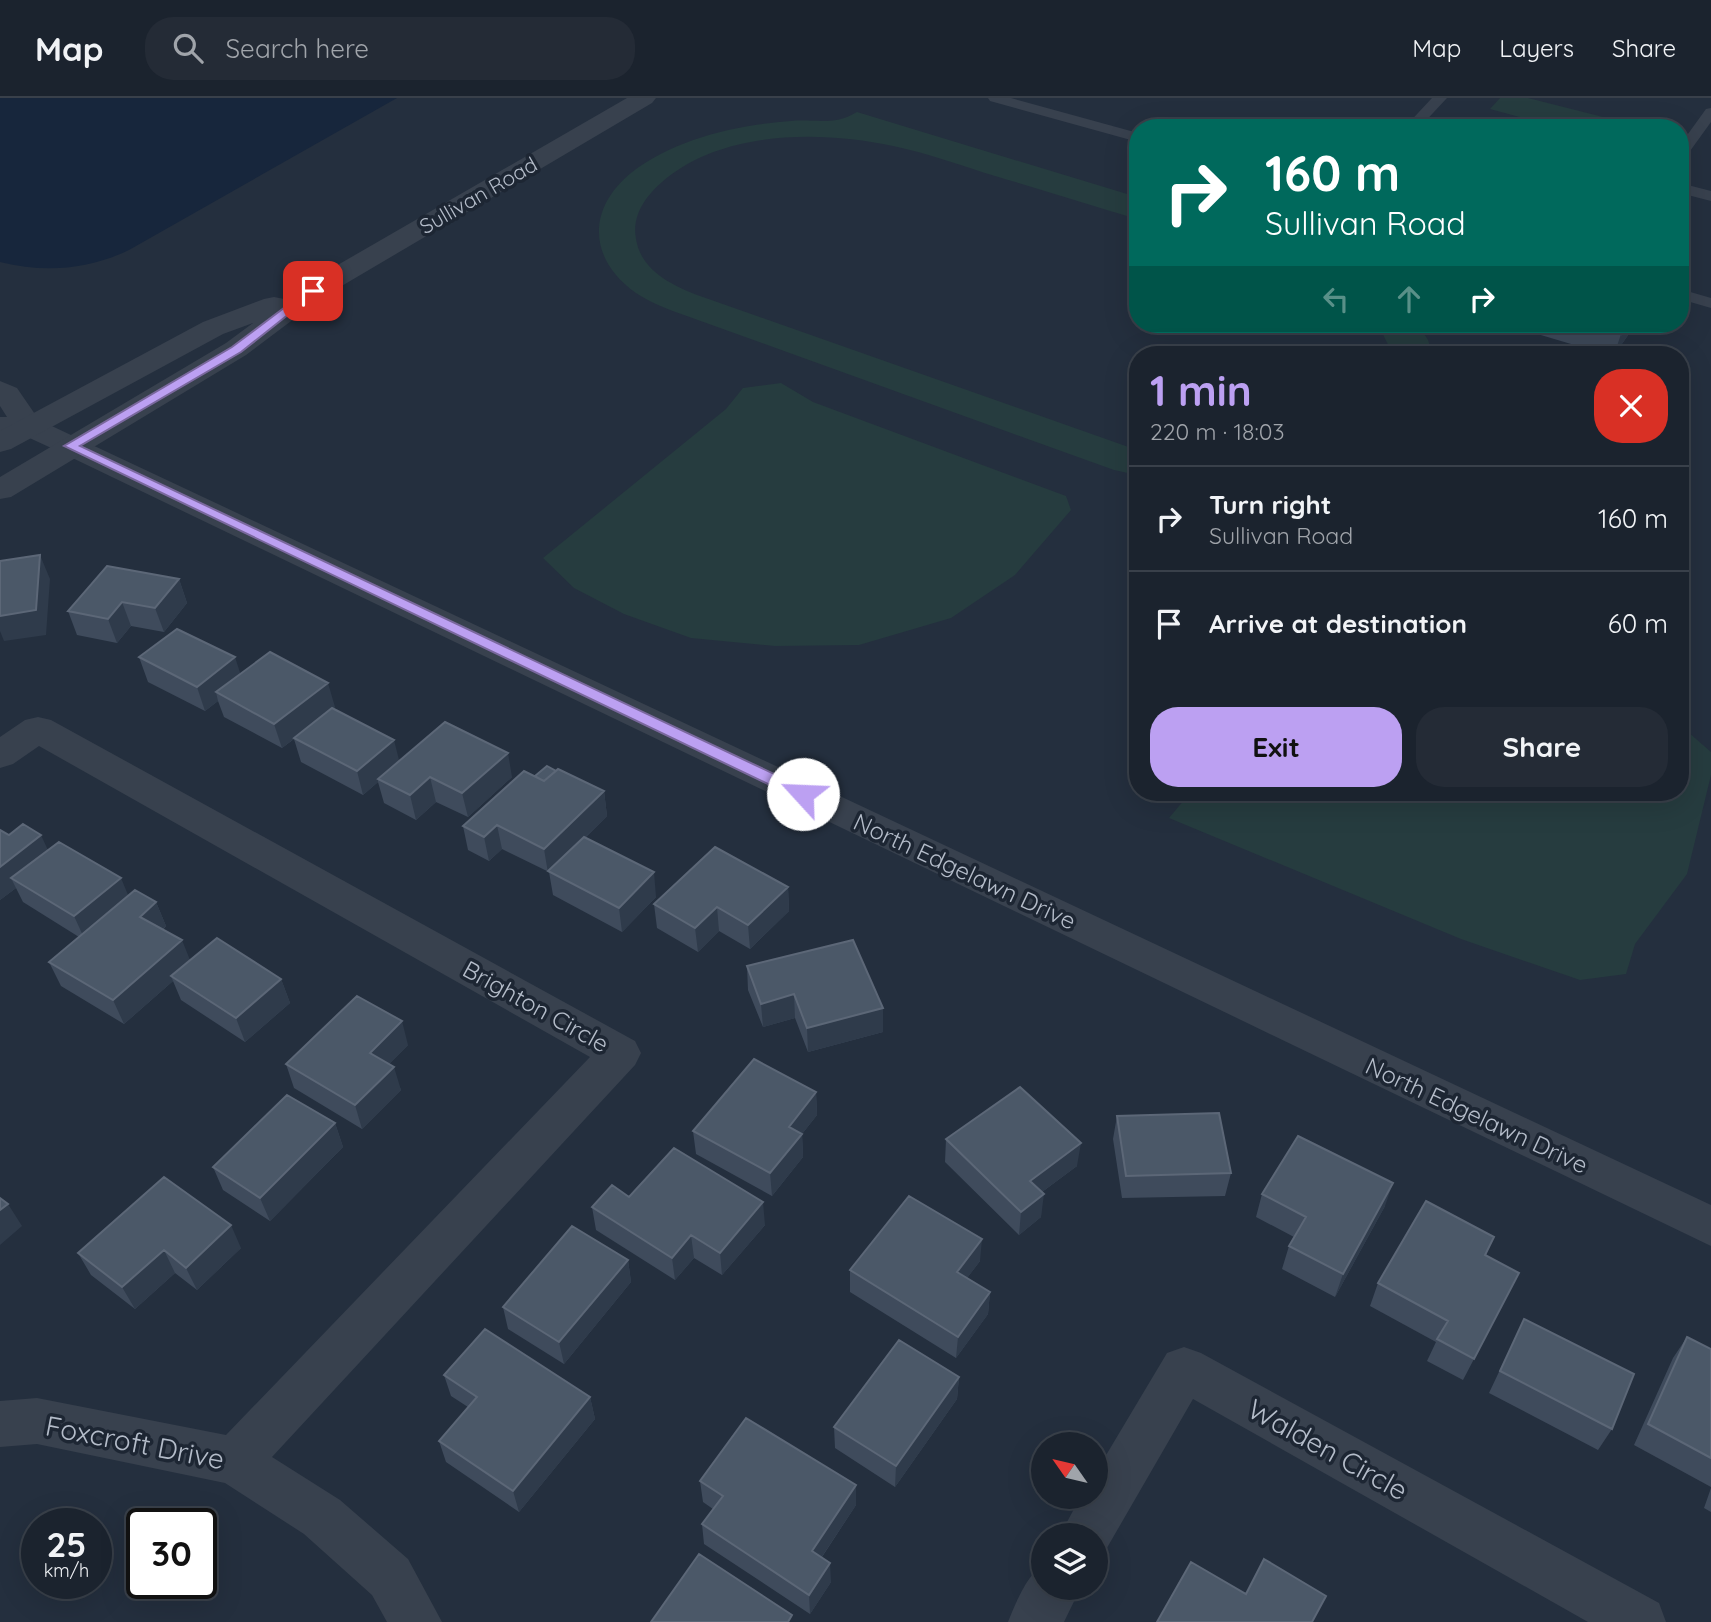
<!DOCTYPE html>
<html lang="en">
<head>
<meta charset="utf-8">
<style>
	body { margin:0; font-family:Quicksand,sans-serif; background:#242b36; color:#f1f3f6; height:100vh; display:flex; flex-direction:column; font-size:26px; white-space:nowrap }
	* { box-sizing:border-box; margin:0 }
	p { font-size:23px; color:#a0a4aa }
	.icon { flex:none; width:38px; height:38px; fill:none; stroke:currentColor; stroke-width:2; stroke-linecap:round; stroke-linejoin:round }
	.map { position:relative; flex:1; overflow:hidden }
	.sheet { position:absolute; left:1129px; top:248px; width:560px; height:455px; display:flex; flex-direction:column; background:#1b232e; border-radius:28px; box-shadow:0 7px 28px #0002,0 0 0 2px #39404a }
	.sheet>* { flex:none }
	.banner { position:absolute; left:1129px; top:21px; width:560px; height:214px; border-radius:28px; box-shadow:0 7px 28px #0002,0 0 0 2px #39404a; background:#00695c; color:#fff; overflow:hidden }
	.needle { width:46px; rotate:304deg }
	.fabs { position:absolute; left:1031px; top:1334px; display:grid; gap:14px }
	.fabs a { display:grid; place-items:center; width:77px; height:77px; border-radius:50%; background:#1b232e; box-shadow:0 7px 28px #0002,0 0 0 2px #39404a; font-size:35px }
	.speed { position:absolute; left:21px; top:1410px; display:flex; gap:14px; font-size:35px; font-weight:700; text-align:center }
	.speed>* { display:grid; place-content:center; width:91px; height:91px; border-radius:50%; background:#1b232e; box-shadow:0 7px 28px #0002,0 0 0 2px #39404a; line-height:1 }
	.speed small { font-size:18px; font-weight:400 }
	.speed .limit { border:4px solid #111; border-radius:10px; background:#fff; color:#111 }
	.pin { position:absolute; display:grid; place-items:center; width:60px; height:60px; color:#fff; margin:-30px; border-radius:14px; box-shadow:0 4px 10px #0006 }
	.me { position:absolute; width:77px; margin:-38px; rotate:295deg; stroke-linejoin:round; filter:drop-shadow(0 0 5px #0008) }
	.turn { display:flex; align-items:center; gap:24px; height:147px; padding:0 21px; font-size:32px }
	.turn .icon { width:91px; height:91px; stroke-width:2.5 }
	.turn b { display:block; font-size:49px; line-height:60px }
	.lanes { display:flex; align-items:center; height:66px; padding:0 21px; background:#0003; justify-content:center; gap:35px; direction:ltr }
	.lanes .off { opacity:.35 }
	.round { display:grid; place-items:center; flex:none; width:74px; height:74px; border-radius:28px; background:#242b36 }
	.summary { display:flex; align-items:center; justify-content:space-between; height:119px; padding:0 21px }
	h1 { font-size:42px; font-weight:700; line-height:52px; color:#bca0f2 }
	.action { display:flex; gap:14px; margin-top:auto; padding:14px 21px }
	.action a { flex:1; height:80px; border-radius:28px; background:#bca0f2; color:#111; font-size:28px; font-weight:700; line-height:80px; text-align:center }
	.action a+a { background:#242b36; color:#f1f3f6 }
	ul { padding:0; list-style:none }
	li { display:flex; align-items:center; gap:21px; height:105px; padding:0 21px; border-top:2px solid #39404a }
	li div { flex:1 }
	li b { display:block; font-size:26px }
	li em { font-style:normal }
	header { display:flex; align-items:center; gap:42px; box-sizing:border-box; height:98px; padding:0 35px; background:#1b232e; border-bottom:2px solid #39404a }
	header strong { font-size:33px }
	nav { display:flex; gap:38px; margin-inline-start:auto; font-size:24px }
	.search { width:490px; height:63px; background:#242b36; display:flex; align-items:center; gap:18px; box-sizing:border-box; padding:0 24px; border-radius:28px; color:#a0a4aa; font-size:26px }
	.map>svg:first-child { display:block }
	.green { fill:#263c3f }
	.water { fill:#17263c }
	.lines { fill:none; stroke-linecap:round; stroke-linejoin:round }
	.service { fill:#38414e; fill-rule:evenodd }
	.minor { fill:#38414e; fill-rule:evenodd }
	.tertiary { fill:#38414e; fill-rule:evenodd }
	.wall { fill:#3f4b5c }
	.shaded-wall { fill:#2f3b4b }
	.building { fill:#4b5868; stroke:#5c6777; stroke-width:2 }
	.route { fill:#bca0f2; stroke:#7a689d; stroke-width:2 }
	.labels { text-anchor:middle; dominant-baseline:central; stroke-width:7; stroke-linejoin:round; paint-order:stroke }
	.far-street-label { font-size:21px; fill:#b4bcc9; stroke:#1d2633 }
	.street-label { font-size:24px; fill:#b4bcc9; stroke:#1d2633 }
	.near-street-label { font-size:28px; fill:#b4bcc9; stroke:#1d2633 }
</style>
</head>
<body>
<header>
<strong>Map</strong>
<div class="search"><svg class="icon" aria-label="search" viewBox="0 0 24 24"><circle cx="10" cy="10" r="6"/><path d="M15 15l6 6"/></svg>Search here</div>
<nav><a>Map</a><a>Layers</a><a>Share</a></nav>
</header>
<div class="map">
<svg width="1711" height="1524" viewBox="0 0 1711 1524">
	<rect width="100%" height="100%" fill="#242f3e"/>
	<path class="green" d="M1500 0H1528L1607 20 1599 30H1561L1490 11Z
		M857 14 1137 99V121C1090 107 1043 92 995 78 962 68 928 55 893 48 822 33 728 32 668 79 649 94 631 115 636 141 641 173 673 188 700 198L1137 352V377L1114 372 684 217C667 211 651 205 636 195 589 162 586 112 631 75 674 41 737 27 791 23 817 21 834 28 857 14Z
		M1378 226H1418L1428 242 1433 257H1393Z
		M781 285 813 304 1066 398 1071 412 1015 477 951 520 859 547 775 548 691 540 624 516 574 490 543 460 726 311 743 290Z
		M1680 627 1711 654V677L1687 776 1635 846 1626 876 1580 882 1461 841 1169 720 1190 695H1680Z"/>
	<path class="water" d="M0 0H397L129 152C87 172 45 175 0 164Z"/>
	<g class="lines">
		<path class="service" d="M988 0H1011L1138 35V44L990 3Z
			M1432 0H1447L1419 30H1404Z
			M1711 10V24L1685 60 1680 61V47L1706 11Z
			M1680 85 1711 93V103L1680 95Z
			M1680 191 1711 200V210L1680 201Z"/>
		<path class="minor" d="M0 283 17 290 39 322 1711 1107V1148L60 354 23 337H0V319H7L0 308Z
			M38 619 51 622 635 943 641 955 635 967 272 1359 340 1402 408 1461 442 1524H387L372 1497 304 1436 225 1385 37 1346 0 1349V1303L37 1300 226 1337 590 959 39 648 13 666 0 670V639L25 622Z
			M1184 1249 1201 1255 1659 1505 1666 1524H1588L1193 1301 1104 1455 1096 1458V1437H1060L1081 1398H1096V1374L1167 1255Z
			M1043 1468V1489H1081L1064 1524H1008C1014 1509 1028 1474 1043 1468Z"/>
		<path class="tertiary" d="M627 0H656L652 5 323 199 246 257 11 399 0 401V379L226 245 253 225 223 236 11 351 0 354V333L203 224 264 201 274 199 284 201 303 187Z"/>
	</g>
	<path class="wall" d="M1515 226H1636L1614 257H1608L1514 229Z
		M179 481 187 505 164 534 131 528 117 545 77 537 68 513Z
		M139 559 335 609 332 611 399 663 512 679 468 719 436 704 416 722 384 705 378 684 363 697 301 664 294 641 282 650 224 619 218 603 205 613 148 584Z
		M556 673 604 693 607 718 585 740 656 799 622 834 553 797 549 774 502 751 489 763 468 752 463 728 535 678Z
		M0 732 9 737 48 752 128 798 156 804 166 828 163 832 190 862 281 881 290 905 245 944 181 902 173 883 124 926 61 888 49 864 79 839 23 804 16 790 0 802Z
		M788 789 789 813 750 851 719 833 698 854 657 830 654 806Z
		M747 868 883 934 808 954 795 920 763 929 748 892Z
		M408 947 389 966 401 992 362 1031 294 990 286 966Z
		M816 994 817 1017 802 1036 803 1059 772 1098 696 1056 693 1033Z
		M1117 1018 1231 1075 1225 1098 1122 1100 1113 1041Z
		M335 1025 343 1049 270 1123 223 1092 213 1069Z
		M946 1041 1077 1068 1042 1094 1041 1119 1019 1137 945 1064Z
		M1262 1096 1385 1108 1335 1199 1282 1171 1289 1148 1294 1139 1256 1119Z
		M629 1099 765 1127 722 1177 694 1160 675 1182 596 1132 592 1109Z
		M1494 1139 1486 1157 1519 1175 1463 1282 1427 1263 1436 1244 1370 1208 1378 1185Z
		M241 1150 197 1192 175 1175 135 1211 91 1177 78 1155Z
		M628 1162 631 1184 564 1266 508 1231 503 1209Z
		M980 1163 967 1180 990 1194 988 1216 956 1260 850 1194V1172Z
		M1524 1221 1612 1331 1598 1352 1489 1295Z
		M1687 1239 1711 1251V1389L1634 1347 1673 1260Z
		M444 1277 590 1299 595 1321 519 1414 446 1364 439 1343 468 1309 451 1298Z
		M959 1279 957 1301 895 1389 835 1350 834 1329Z
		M700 1383 856 1407 822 1459 831 1484 810 1516 704 1446 702 1426 713 1411 703 1404Z
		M1711 1390V1414L1704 1410Z"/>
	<path class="shaded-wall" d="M1628 226H1636L1614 257 1621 236Z
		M40 457 50 481 46 537 4 543 0 533V512Z
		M179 481 187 505 164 534 155 510Z
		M122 504 131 528 117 545 108 521Z
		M235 559 243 584 216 594 218 603 205 613 197 589Z
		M328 585 335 609 282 650 274 626Z
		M394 642 400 666 378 681V684L363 697 357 673Z
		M508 655 512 679 468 719 462 695Z
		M430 679 436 704 416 722 410 697Z
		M604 693 607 718 548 775 544 751Z
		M497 727 502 751 489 763 484 739Z
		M41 737 52 761 11 780 16 790 0 802V769Z
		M654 774 656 799 622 834 619 810Z
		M121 780 131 804 85 842 74 818Z
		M788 789 789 813 750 851 748 827Z
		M156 804 166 828 150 843 140 819Z
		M717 809 719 833 698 854 695 830Z
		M182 842 192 867 171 878 173 883 124 926 113 902Z
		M281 881 290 905 245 944 236 920Z
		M794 896 795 920 763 929 761 906Z
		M883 910V934L808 954 807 930Z
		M402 923 408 947 377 978 370 955Z
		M394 969 401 992 362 1031 355 1007Z
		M816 994 817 1017 802 1036 803 1059 772 1098 770 1075 789 1029Z
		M335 1025 343 1049 270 1123 260 1100Z
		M1081 1045 1077 1068 1027 1105 1030 1083Z
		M1393 1085 1385 1108 1335 1199 1343 1176Z
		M1044 1096 1041 1119 1019 1137 1021 1114Z
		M763 1104 765 1127 722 1177 720 1155Z
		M8 1106 22 1128 0 1147V1112Z
		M231 1127 241 1150 197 1192 186 1170Z
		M691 1137 694 1160 675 1182 672 1160Z
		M982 1141 980 1163 955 1196 957 1174Z
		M164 1152 175 1175 135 1211 122 1189Z
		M628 1162 631 1184 564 1266 559 1244Z
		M990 1194 988 1216 956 1260 958 1239Z
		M959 1279 957 1301 895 1389 896 1368Z
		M590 1299 595 1321 519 1414 513 1393Z
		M856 1387V1407L813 1472 812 1453Z
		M830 1465 831 1484 810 1516 809 1497Z"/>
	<path class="building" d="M1588 226H1628L1621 236Z
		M40 457 36 512 0 518V463Z
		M107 468 179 481 155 510 122 504 108 521 68 513Z
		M177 531 235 559 197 589 139 559Z
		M270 554 328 585 274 626 216 594Z
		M332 610 394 642 357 673 294 640Z
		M445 624 508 655 462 695 430 679 410 697 378 681Z
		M547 668 556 673 544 683 535 678Z
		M558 671 604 693 544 751 497 727 484 739 463 728 524 673 544 683Z
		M23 726 41 737 0 769V732L9 737Z
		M584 739 654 774 619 810 548 773Z
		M59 744 121 780 74 818 11 780Z
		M715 749 788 789 748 827 717 809 695 830 654 806Z
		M135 792 156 804 140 819 182 842 113 902 49 864Z
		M217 840 281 881 236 920 171 878Z
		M853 842 883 910 807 930 794 896 761 906 747 868Z
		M357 898 402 923 370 955 394 969 355 1007 286 966Z
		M754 961 816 994 789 1029 802 1036 770 1075 693 1033Z
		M1020 989 1081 1045 1030 1083 1044 1096 1021 1114 946 1041Z
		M287 997 335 1025 260 1100 213 1069Z
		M1219 1015 1231 1075 1126 1078 1117 1018Z
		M1298 1038 1393 1085 1343 1176 1289 1148 1306 1119 1262 1096Z
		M674 1050 763 1104 720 1155 691 1137 672 1160 592 1109 612 1087 629 1099Z
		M164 1079 231 1127 186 1170 164 1152 122 1189 78 1155Z
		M909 1098 982 1141 957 1174 990 1194 958 1239 850 1172Z
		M0 1100 8 1106 0 1112Z
		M1426 1103 1494 1139 1485 1157 1519 1175 1474 1261 1437 1241 1448 1223 1378 1185Z
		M572 1128 628 1162 559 1244 503 1209Z
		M1524 1221 1634 1276 1612 1331 1500 1273Z
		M485 1231 590 1299 513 1393 439 1343 477 1299 444 1277Z
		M1687 1239 1711 1251V1360L1648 1326Z
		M899 1242 959 1279 896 1368 834 1329Z
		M746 1320 856 1387 812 1453 830 1465 809 1497 702 1426 723 1398 700 1383Z
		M699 1456 792 1517 788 1524H651Z
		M1264 1461 1326 1498 1312 1524H1157L1191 1464 1246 1496Z"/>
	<path class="route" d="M309 191 318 193 241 254 80 348 808 692 810 696 808 700H797L64 348 232 249Z"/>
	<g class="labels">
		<g class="far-street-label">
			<text transform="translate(478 97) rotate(-30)">Sullivan Road</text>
		</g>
		<g class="street-label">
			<text transform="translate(965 773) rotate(25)">North Edgelawn Drive</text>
			<text transform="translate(536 908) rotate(29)">Brighton Circle</text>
			<text transform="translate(1477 1017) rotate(25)">North Edgelawn Drive</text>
		</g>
		<g class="near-street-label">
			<text transform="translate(135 1344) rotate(11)">Foxcroft Drive</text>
			<text transform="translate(1328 1351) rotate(29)">Walden Circle</text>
		</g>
	</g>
</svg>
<div class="fabs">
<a><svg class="needle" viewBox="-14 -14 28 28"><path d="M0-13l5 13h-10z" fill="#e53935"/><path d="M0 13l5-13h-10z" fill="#a0a4aa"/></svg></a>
<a><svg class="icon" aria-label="layers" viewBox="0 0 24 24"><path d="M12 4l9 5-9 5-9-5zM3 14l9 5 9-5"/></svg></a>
</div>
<div class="speed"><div>25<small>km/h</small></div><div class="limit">30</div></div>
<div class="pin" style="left:313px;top:193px;background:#d93025"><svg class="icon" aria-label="arrive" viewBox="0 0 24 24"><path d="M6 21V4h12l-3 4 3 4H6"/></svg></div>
<svg class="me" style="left:803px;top:696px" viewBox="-20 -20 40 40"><circle r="19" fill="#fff"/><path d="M0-13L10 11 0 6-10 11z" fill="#bca0f2"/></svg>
<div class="banner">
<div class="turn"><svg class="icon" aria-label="right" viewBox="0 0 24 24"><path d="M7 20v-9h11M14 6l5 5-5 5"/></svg><div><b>160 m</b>Sullivan Road</div></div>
<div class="lanes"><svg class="icon off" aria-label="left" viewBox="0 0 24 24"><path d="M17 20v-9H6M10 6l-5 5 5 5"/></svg><svg class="icon off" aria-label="ahead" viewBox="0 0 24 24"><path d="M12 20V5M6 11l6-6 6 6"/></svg><svg class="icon" aria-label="right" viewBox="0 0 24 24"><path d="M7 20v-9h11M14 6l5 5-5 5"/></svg></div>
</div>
<section class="sheet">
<div class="summary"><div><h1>1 min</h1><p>220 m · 18:03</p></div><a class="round" style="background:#d93025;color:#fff"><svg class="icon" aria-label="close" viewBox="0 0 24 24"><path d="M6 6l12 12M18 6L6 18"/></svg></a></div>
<ul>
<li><svg class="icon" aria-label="right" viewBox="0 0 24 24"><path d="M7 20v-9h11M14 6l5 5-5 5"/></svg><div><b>Turn right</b><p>Sullivan Road</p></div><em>160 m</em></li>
<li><svg class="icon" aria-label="arrive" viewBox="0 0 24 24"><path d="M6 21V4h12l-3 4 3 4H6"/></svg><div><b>Arrive at destination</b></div><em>60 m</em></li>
</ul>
<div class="action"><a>Exit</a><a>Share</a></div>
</section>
</div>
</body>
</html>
